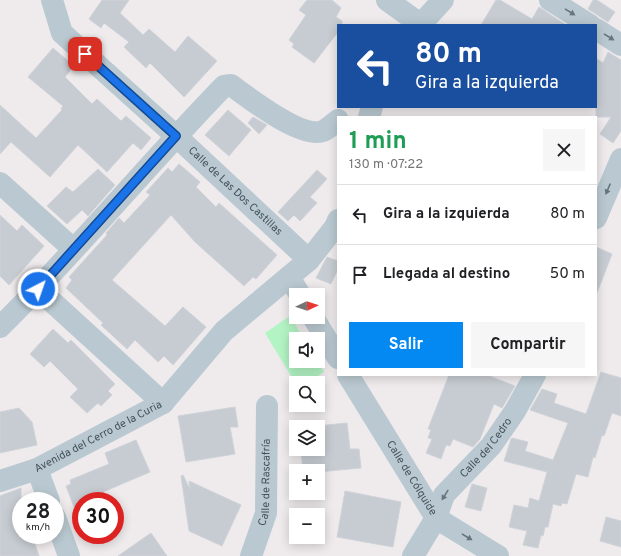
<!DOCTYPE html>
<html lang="es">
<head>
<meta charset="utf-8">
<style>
	body { margin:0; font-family:Overpass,sans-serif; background:#f6f6f6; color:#202124; height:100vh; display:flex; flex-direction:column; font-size:15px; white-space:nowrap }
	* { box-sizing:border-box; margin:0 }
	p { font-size:13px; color:#757577 }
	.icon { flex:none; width:22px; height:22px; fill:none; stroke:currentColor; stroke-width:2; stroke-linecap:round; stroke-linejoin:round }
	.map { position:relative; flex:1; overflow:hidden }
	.details { position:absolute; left:337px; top:116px; width:260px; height:260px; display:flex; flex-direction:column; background:#fff; border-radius:0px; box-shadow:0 2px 10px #0003 }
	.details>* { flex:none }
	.top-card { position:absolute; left:337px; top:24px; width:260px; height:84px; border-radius:0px; box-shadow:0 2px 10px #0003; background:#1a4fa0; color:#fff; overflow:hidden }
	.needle { width:26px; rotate:86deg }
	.fabs { position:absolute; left:289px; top:288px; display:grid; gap:8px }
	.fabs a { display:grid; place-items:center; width:36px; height:36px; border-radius:0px; background:#fff; box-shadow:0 2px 10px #0003; font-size:20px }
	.speed { position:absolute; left:12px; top:492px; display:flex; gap:8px; font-size:20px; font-weight:700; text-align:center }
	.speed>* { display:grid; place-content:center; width:52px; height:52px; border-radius:50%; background:#fff; box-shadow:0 2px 10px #0003; line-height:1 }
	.speed small { font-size:10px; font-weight:400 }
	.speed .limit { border:6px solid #d22; background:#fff; color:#111 }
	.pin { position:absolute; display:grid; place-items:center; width:34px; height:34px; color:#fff; margin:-17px; border-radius:8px; box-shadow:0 2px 6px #0006 }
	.me { position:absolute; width:44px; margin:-22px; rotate:41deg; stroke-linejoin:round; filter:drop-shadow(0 0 3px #0008) }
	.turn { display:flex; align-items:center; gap:14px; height:84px; padding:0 12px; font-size:18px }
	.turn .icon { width:52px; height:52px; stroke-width:2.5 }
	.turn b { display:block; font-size:28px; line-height:34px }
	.round { display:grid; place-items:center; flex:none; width:42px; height:42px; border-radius:0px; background:#f6f6f6 }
	.headline { display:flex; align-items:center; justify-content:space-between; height:68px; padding:0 12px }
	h1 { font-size:24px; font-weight:700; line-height:30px; color:#1e9e55 }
	.primary-button { display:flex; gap:8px; margin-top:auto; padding:8px 12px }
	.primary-button a { flex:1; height:46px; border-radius:0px; background:#0389f1; color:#fff; font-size:16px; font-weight:700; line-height:46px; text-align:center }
	.primary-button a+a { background:#f6f6f6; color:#202124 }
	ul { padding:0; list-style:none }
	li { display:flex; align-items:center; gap:12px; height:60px; padding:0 12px; border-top:1px solid #e0e0e0 }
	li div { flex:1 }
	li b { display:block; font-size:15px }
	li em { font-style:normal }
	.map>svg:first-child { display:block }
	.grass { fill:#b3f4c4 }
	.building { fill:#c7ccd2; stroke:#cfd3d9 }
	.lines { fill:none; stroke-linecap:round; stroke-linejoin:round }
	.minor { stroke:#bac9d1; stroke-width:22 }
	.oneway { fill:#66767e }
	.route-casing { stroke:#114b97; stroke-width:10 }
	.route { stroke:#1a73e8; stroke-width:7 }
	.labels { text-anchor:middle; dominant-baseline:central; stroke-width:4; stroke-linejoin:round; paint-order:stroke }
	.street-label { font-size:11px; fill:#42525b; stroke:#fff }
</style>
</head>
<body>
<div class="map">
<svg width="621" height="556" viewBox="0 0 621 556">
	<rect width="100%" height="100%" fill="#efebec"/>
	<path class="grass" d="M290 316 304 339H296V361H317L324 372 307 383 296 384 265 333Z"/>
	<path class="building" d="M102 0H129L120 13 143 35 149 29 175 52 188 36 217 61 184 97 150 63 146 68 124 47 129 42 104 23 101 28 89 19Z
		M307 0H332L341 8 336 17 342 21V25H338V32L314 63 292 47 294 44 289 40 306 15 299 10Z
		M496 0H500L532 19 539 7 566 25H481Z
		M593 0H597L615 12 608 22 588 9Z
		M53 48 74 66 65 77 92 104 97 99 121 121 126 116 151 138 141 150 133 143 107 172 78 145 50 177 11 142 0 154V105L36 138 62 110 61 109 63 106 28 77Z
		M608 52 621 60V131L613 143 600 134 611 117H596V58L603 63Z
		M228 110 251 130 229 156 205 135Z
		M253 117 267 125 259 134 248 123Z
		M179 164 200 182 196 187 216 207 219 203 277 255 256 279 253 277 244 286 195 242 171 215 112 280 165 326 183 307 206 327 173 365 164 356 158 362 135 340 127 349 101 325 103 323 66 288 72 280 69 277 107 235 106 233 119 218 124 223 150 195 146 192 168 168 172 172Z
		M98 169 115 185 88 216 82 210 67 224 47 206 66 187 73 192Z
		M317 170 327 179 310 197 317 203 300 221 294 215 288 221 278 212Z
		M0 215 17 231 22 225 44 246 9 285 0 276Z
		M596 247 612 254 597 293H596Z
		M327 257 338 261V269L331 284 316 278Z
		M53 329 68 343 71 340 115 384 108 391 112 395 101 406 98 403 87 413 70 397 78 389 50 361 44 367 30 354Z
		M601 372 621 378V416L612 413 604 436 602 435 595 458 593 457 588 477 576 474 567 504 562 503 561 506 553 504 548 527H545L543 536 541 535 538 548 523 545 527 531 509 527 514 505 528 508 530 498 539 501 547 472 504 461 511 439 512 438 528 442 525 451 553 460 568 423 530 410 542 389 557 394 554 403 586 414Z
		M449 375H487L515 386 502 408 494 404 480 439 473 447 453 439 450 446 446 445 441 459 426 453 432 439 428 438 431 430 428 429Z
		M235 407 238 427H230L235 454 186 462 178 416Z
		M19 408 32 422 37 445 0 453V412Z
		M347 423 350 449H359L361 468 318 472 303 471 301 451 293 452 290 429 296 428V449H318V427H307Z
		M136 440 150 472 103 492 107 501H81V504L74 507 66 486 71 484 70 480 109 464 105 453Z
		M183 475 190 489 189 481 241 505 222 546 189 531 181 476Z
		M472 484 487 488 481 511 465 507Z
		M21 488V512L16 513 21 525V535H32L39 556H0V496Z
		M345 491 401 502 393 547 337 537Z
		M606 517 621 521V547L600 541Z
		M151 533 167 556H118Z"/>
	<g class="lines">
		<g class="minor">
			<path id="s1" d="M52 0 62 33 176 136 309 260"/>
			<path d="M387 0 420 24"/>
			<path d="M550 0 590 25"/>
			<path d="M420 25 443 0"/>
			<path d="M596 29 621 45"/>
			<path d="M369 117 372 107"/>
			<path d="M0 183 73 249"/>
			<path d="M596 218 621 159"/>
			<path d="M289 277 300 295"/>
			<path d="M38 289 163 403"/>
			<path d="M313 317 338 358"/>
			<path d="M0 327C78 250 147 165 224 86L231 85C249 98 301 139 323 131 328 129 334 123 338 120"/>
			<path id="s2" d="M348 375 436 518 498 556"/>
			<path d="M37 469 49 501"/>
			<path id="s3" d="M0 481 37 469 163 403 224 331 309 260 335 227 338 220"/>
			<path d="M55 517 69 556"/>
			<path id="s4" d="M251 556 266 513 267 406"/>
			<path id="s5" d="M413 556 436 518 444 495 491 446 515 411 535 375"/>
		</g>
	</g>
	<defs><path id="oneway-solid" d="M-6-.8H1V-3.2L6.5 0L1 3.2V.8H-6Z"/></defs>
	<g class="oneway">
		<use href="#oneway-solid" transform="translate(570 12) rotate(32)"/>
		<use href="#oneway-solid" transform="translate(609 37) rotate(32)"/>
		<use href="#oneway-solid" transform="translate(608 189) rotate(113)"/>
		<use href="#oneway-solid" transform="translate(445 495) rotate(122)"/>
		<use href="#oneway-solid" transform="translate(467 537) rotate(31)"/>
	</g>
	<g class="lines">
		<g class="route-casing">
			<path id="route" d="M38 289 176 136 85 54"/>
		</g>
		<use href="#route" class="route"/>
	</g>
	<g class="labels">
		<g class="street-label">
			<text stroke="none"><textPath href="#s1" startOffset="269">Calle de Las Dos Castillas</textPath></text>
			<text stroke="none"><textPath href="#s3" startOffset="108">Avenida del Cerro de la Curia</textPath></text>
			<text stroke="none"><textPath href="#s5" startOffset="132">Calle del Cedro</textPath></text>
			<text stroke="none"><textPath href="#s2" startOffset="121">Calle de Cólquide</textPath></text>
			<text stroke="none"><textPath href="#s4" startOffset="76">Calle de Rascafría</textPath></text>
		</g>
	</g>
</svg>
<div class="fabs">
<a><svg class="needle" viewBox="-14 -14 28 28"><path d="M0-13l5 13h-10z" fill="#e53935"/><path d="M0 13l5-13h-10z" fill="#757577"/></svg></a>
<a><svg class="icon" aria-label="sound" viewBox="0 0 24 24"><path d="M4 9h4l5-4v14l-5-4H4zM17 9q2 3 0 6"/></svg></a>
<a><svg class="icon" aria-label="search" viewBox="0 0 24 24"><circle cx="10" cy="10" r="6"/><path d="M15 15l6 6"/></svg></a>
<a><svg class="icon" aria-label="layers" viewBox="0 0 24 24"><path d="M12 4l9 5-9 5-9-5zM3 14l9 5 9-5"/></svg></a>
<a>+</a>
<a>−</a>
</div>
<div class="speed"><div>28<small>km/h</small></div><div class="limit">30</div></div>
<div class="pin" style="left:85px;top:54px;background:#d93025"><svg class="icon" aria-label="arrive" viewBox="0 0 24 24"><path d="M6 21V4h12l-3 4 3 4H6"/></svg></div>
<svg class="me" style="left:38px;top:289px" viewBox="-20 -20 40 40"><circle r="17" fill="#1a73e8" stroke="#fff" stroke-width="3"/><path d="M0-11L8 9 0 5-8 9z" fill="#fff"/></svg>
<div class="top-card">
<div class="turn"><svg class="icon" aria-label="left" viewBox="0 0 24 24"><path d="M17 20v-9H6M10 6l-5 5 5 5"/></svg><div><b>80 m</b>Gira a la izquierda</div></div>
</div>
<section class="details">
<div class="headline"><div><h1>1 min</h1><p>130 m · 07:22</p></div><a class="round"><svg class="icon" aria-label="close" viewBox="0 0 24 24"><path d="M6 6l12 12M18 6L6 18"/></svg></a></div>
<ul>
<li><svg class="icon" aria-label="left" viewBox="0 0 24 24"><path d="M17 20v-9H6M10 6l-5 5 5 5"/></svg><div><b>Gira a la izquierda</b></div><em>80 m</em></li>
<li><svg class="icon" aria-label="arrive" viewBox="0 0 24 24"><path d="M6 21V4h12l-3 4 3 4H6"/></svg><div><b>Llegada al destino</b></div><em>50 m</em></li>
</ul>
<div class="primary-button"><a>Salir</a><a>Compartir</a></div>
</section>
</div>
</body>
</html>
